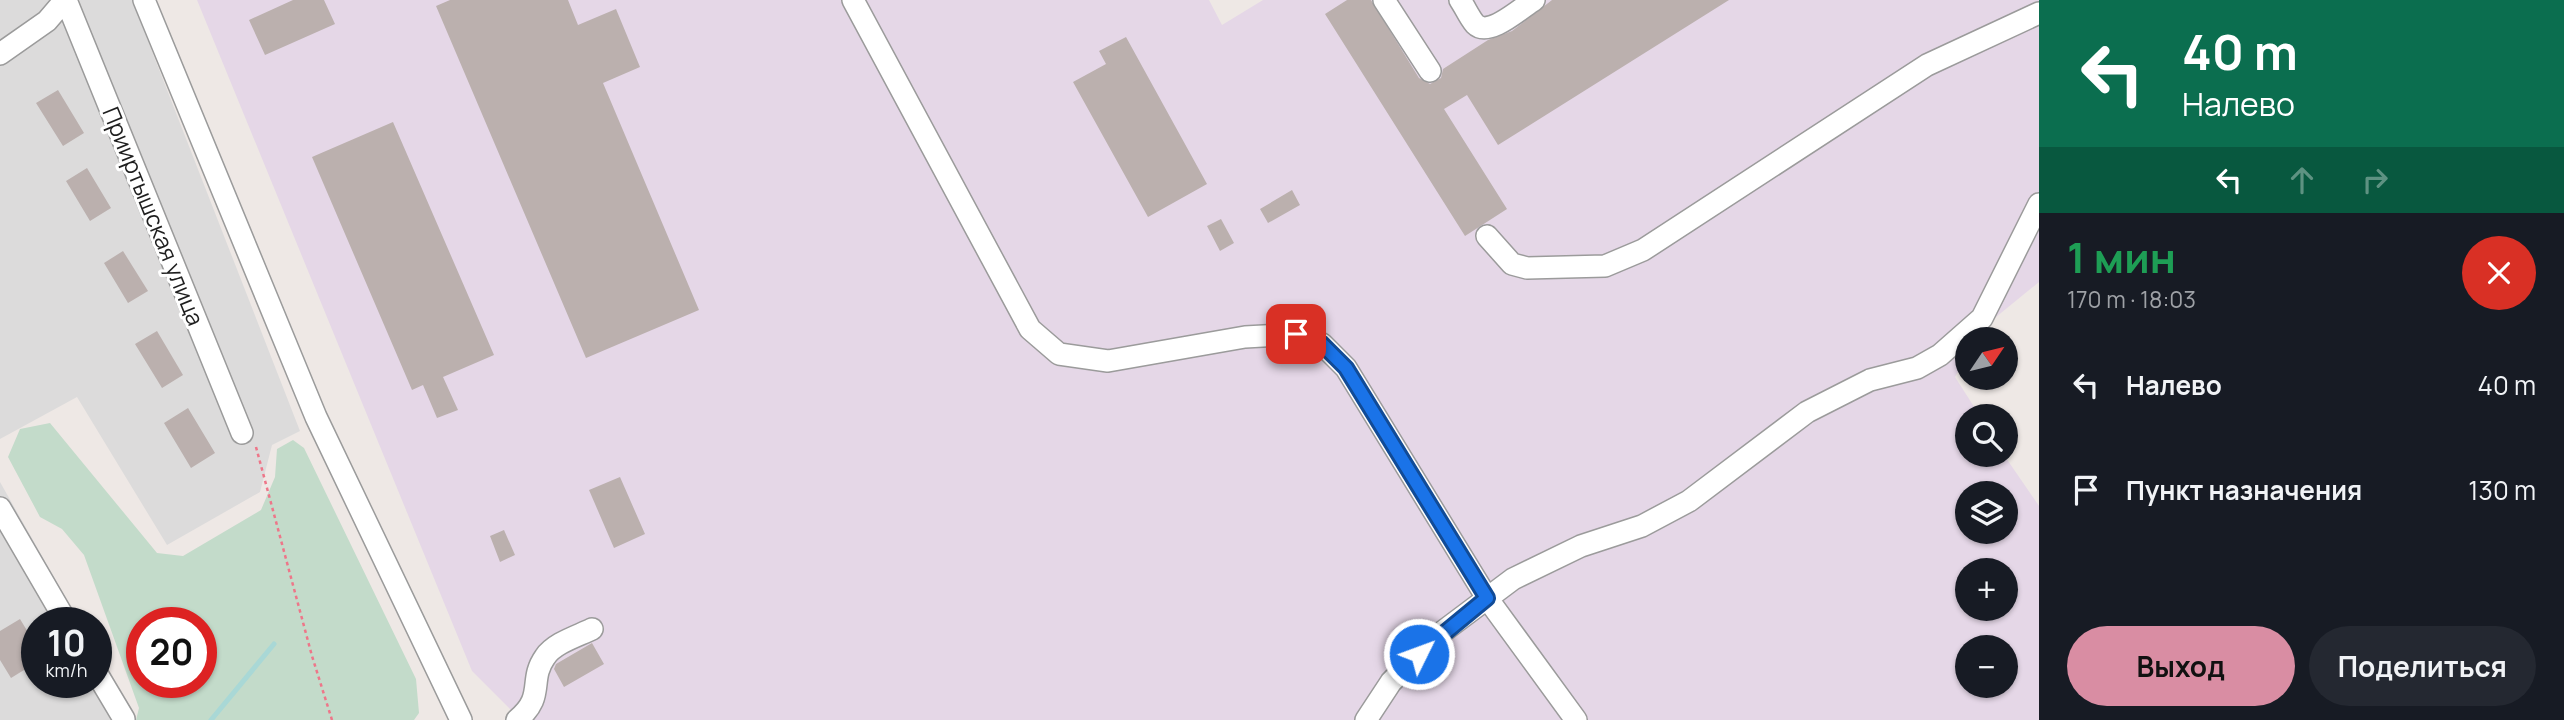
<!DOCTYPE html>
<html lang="ru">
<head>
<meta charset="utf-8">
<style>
	body { margin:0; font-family:Manrope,sans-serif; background:#242831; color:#f1f3f6; height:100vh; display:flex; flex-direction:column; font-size:26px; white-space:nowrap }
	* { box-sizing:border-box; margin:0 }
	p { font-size:23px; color:#9ea1a6 }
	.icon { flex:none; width:38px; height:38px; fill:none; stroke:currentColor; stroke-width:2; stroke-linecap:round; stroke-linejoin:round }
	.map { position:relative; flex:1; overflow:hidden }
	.drawer { display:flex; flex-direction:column; background:#171b24; width:525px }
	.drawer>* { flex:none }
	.guide { background:#0b6e4f; color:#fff; overflow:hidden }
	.needle { width:46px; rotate:55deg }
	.fabs { position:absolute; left:1955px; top:327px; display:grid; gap:14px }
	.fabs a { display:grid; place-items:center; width:63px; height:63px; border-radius:50%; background:#171b24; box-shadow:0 2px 5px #0004; font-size:35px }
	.speed { position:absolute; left:21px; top:607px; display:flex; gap:14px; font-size:35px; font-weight:700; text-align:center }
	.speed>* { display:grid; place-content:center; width:91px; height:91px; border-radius:50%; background:#171b24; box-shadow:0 2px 5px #0004; line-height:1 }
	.speed small { font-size:18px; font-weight:400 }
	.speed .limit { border:10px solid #d22; background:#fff; color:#111 }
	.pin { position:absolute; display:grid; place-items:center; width:60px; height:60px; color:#fff; margin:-30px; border-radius:14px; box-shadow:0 4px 10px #0006 }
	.me { position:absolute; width:77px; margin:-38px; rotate:48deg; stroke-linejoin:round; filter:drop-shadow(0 0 5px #0008) }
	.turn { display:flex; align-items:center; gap:24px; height:147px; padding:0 28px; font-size:32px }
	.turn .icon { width:91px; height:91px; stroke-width:2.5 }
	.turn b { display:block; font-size:49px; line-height:60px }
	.lanes { display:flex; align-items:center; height:66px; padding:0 28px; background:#0003; justify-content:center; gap:35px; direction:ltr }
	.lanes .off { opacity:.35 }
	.round { display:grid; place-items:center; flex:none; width:74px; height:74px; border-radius:37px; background:#242831 }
	.head { display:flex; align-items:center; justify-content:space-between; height:119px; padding:0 28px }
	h1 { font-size:42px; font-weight:700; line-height:52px; color:#1e9e55 }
	.cta { display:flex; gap:14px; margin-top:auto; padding:14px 28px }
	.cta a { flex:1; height:80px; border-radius:42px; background:#d98da3; color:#111; font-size:28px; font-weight:700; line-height:80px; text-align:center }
	.cta a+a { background:#242831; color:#f1f3f6 }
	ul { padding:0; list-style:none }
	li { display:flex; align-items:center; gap:21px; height:105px; padding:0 28px }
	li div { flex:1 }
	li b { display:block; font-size:26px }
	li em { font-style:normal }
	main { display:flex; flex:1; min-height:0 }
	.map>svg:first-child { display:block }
	.residential { fill:#dcdbdb }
	.industrial { fill:#e5d7e7; fill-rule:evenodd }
	.wetland { fill:#c3dbca; fill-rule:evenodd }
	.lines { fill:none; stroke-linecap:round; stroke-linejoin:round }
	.stream { stroke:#a9d8d6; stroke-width:5 }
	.building { fill:#bbb0ae }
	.minor-casing { stroke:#9b9b9b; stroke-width:24 }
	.path { stroke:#ee7689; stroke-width:2.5; stroke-dasharray:3.5 3.5; stroke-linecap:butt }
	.minor { stroke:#fff; stroke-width:21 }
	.route-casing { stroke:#114b97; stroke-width:18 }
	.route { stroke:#1a73e8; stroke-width:12 }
	.labels { text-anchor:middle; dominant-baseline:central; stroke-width:6; stroke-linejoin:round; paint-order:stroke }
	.street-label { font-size:23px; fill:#1e1e1e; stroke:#fff }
</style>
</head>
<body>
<main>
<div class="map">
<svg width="2039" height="720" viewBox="0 0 2039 720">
	<rect width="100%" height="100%" fill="#eee8e5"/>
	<path class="residential" d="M0 0H132L300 431 272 445 260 492 167 545 77 397 0 439Z
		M0 482 80 623H37V682H96V652L130 712 116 720H0Z"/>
	<path class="industrial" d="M197 0H1209L1222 25 1263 0H2039V282L1985 326 1977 339 1967 340V357L1955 377 1980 416H1967V455H2004L2039 506V720H521L472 671ZM1967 494H2006V532H1967ZM1967 570H2006V609H1967ZM1967 648H2006V686H1967Z"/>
	<path class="wetland" d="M50 423 157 553 183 556 261 510 275 477 277 449 293 440 304 448 416 679 419 713 414 720H136L139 708 84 555 62 529 40 517 8 457 20 429ZM142 623H201V682H142Z"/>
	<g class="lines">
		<path class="stream" d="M211 720 274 644"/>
	</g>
	<path class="building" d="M293 0H324L335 24 265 55 249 20Z
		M450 0H568L578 25 616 9 640 67 603 83 699 310 586 358 436 6Z
		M1347 0H1371L1419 78 1430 84 1441 78 1443 69 1488 40 1512 31 1552 0H1729L1498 145 1467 95 1444 109 1507 209 1465 236 1325 14Z
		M1126 37 1207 184 1148 217 1073 82 1106 64 1099 51Z
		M58 90 84 133 63 146 36 103Z
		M393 122 494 355 443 377 458 410 437 418 423 385 412 390 312 157Z
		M87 168 111 208 90 221 66 181Z
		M1292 190 1300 205 1268 223 1260 209Z
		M1221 219 1234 243 1220 251 1207 226Z
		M123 251 148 291 128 303 104 263Z
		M157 331 183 375 162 388 135 344Z
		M188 408 215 453 191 468 164 423Z
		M620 477 645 534 614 548 589 490Z
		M504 530 515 555 500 562 490 536Z
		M20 619 37 647V662L11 678 0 660V631Z
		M592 643 604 664 564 687 554 669 556 664Z"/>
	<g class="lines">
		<g class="minor-casing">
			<path id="minor" d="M66 0 242 433
				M144 0 316 417 461 720
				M853 0 1030 329 1059 354 1108 361 1245 337 1296 334 1322 344 1346 368 1487 598 1576 720
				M1384 0 1430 71
				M1460 0C1465 7 1469 17 1475 24 1489 38 1521 8 1534 0
				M0 54 47 21 65 0
				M1487 236 1512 264 1527 268 1605 266 1643 250 1927 65 2039 13
				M0 508 67 623
				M96 672 124 719
				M517 720C546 696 528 681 545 657 554 643 578 636 592 629
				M1366 720 1391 682 1433 639 1513 579 1581 546 1642 526 1689 501 1807 412 1870 380 1917 368 1940 355 1982 318 2039 204"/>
		</g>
		<path class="path" d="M256 447 312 656 332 720"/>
		<use href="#minor" class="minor"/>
	</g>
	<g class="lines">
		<g class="route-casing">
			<path id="route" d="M1296 334 1322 344 1346 368 1487 598 1419 654"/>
		</g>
		<use href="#route" class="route"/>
	</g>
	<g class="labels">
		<g class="street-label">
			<text transform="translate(154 216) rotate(68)">Прииртышская улица</text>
		</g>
	</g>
</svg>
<div class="fabs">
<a><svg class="needle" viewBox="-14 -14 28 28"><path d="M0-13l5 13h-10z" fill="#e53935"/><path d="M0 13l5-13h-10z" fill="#9ea1a6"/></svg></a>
<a><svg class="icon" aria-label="search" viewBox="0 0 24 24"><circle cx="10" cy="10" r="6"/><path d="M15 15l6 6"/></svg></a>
<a><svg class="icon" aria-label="layers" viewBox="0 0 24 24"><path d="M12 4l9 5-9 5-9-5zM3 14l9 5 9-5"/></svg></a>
<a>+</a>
<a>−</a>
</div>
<div class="speed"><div>10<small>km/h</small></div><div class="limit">20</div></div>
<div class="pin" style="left:1296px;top:334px;background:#d93025"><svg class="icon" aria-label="arrive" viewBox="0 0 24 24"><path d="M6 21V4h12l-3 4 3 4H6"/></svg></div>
<svg class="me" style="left:1419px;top:654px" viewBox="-20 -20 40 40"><circle r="17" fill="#1a73e8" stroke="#fff" stroke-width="3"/><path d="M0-11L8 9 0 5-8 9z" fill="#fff"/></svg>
</div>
<section class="drawer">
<div class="guide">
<div class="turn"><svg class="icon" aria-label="left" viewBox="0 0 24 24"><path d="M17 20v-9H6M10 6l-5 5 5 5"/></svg><div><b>40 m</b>Налево</div></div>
<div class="lanes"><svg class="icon" aria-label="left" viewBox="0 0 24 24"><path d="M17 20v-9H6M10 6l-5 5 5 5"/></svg><svg class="icon off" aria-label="ahead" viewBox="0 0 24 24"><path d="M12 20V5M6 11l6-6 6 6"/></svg><svg class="icon off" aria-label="right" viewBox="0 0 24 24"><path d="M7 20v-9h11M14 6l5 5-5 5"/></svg></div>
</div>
<div class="head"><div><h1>1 мин</h1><p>170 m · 18:03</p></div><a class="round" style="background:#d93025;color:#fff"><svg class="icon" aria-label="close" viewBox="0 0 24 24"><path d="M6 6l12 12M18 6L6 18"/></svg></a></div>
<ul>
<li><svg class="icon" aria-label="left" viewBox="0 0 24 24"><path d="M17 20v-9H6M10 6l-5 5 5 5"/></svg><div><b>Налево</b></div><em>40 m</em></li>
<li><svg class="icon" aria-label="arrive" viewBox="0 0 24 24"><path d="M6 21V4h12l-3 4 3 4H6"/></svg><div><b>Пункт назначения</b></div><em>130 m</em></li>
</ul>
<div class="cta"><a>Выход</a><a>Поделиться</a></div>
</section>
</main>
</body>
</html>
